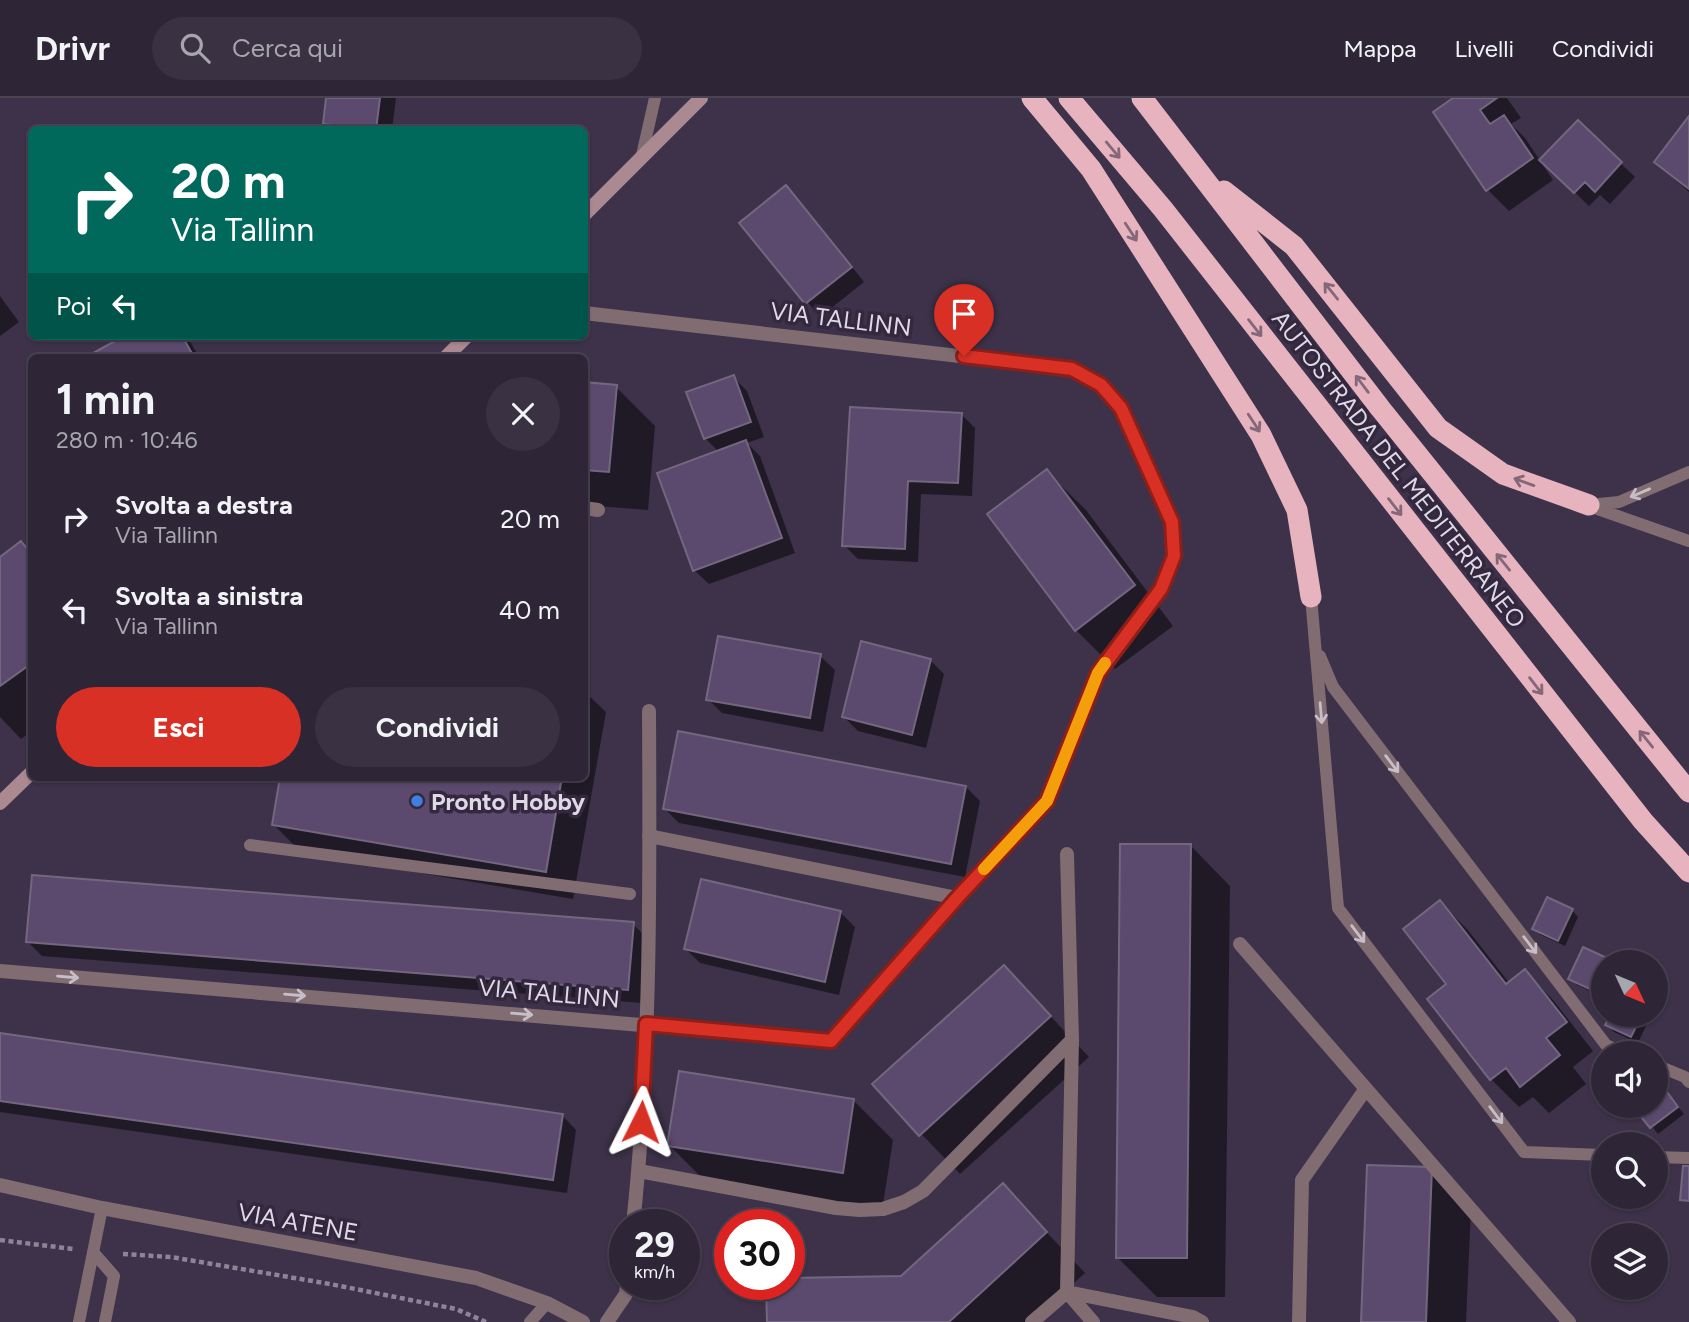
<!DOCTYPE html>
<html lang="it">
<head>
<meta charset="utf-8">
<style>
	body { margin:0; font-family:Figtree,sans-serif; background:#3a3242; color:#f1f3f6; height:100vh; display:flex; flex-direction:column; font-size:26px; white-space:nowrap }
	* { box-sizing:border-box; margin:0 }
	p { font-size:23px; color:#a7a5ad }
	.icon { flex:none; width:38px; height:38px; fill:none; stroke:currentColor; stroke-width:2; stroke-linecap:round; stroke-linejoin:round }
	.map { position:relative; flex:1; overflow:hidden }
	.drawer { position:absolute; left:28px; top:256px; width:560px; height:427px; display:flex; flex-direction:column; background:#2e2637; border-radius:10px; box-shadow:0 2px 5px #0004,0 0 0 2px #494352 }
	.drawer>* { flex:none }
	.hud { position:absolute; left:28px; top:28px; width:560px; height:214px; border-radius:10px; box-shadow:0 2px 5px #0004,0 0 0 2px #494352; background:#00695c; color:#fff; overflow:hidden }
	.needle { width:46px; rotate:134deg }
	.controls { position:absolute; left:1591px; top:852px; display:grid; gap:14px }
	.controls a { display:grid; place-items:center; width:77px; height:77px; border-radius:50%; background:#2e2637; box-shadow:0 2px 5px #0004,0 0 0 2px #494352; font-size:35px }
	.speed { position:absolute; left:609px; top:1111px; display:flex; gap:14px; font-size:35px; font-weight:700; text-align:center }
	.speed>* { display:grid; place-content:center; width:91px; height:91px; border-radius:50%; background:#2e2637; box-shadow:0 2px 5px #0004,0 0 0 2px #494352; line-height:1 }
	.speed small { font-size:18px; font-weight:400 }
	.speed .limit { border:10px solid #d22; background:#fff; color:#111 }
	.pin { position:absolute; display:grid; place-items:center; width:60px; height:60px; color:#fff; margin:-72px -30px; border-radius:50% 50% 50% 0; rotate:-45deg; box-shadow:0 0 7px #0007 }
	.pin .icon { rotate:45deg }
	.me { position:absolute; width:77px; margin:-38px; rotate:3deg; stroke-linejoin:round; filter:drop-shadow(0 0 5px #0008) }
	.turn { display:flex; align-items:center; gap:24px; height:147px; padding:0 28px; font-size:32px }
	.turn .icon { width:91px; height:91px; stroke-width:2.5 }
	.turn b { display:block; font-size:49px; line-height:60px }
	.then { display:flex; align-items:center; height:66px; padding:0 28px; background:#0003; gap:14px; font-size:26px }
	.round { display:grid; place-items:center; flex:none; width:74px; height:74px; border-radius:37px; background:#3a3242 }
	.head { display:flex; align-items:center; justify-content:space-between; height:119px; padding:0 28px }
	h1 { font-size:42px; font-weight:700; line-height:52px }
	.action { display:flex; gap:14px; margin-top:auto; padding:14px 28px }
	.action a { flex:1; height:80px; border-radius:42px; background:#d93025; color:#fff; font-size:28px; font-weight:700; line-height:80px; text-align:center }
	.action a+a { background:#3a3242; color:#f1f3f6 }
	ul { padding:0; list-style:none }
	li { display:flex; align-items:center; gap:21px; height:91px; padding:0 28px }
	li div { flex:1 }
	li b { display:block; font-size:26px }
	li em { font-style:normal }
	header { display:flex; align-items:center; gap:42px; box-sizing:border-box; height:98px; padding:0 35px; background:#2e2637; border-bottom:2px solid #494352 }
	header strong { font-size:33px }
	nav { display:flex; gap:38px; margin-inline-start:auto; font-size:24px }
	.search { width:490px; height:63px; background:#3a3242; display:flex; align-items:center; gap:18px; box-sizing:border-box; padding:0 24px; border-radius:38px; color:#a7a5ad; font-size:26px }
	.map>svg:first-child { display:block }
	.shadow { fill:#0007 }
	.building { fill:#5b4a6e; stroke:#72677f; stroke-width:2 }
	.lines { fill:none; stroke-linecap:round; stroke-linejoin:round }
	.path { stroke:#8d8597; stroke-width:4.5; stroke-dasharray:5 3.5; stroke-linecap:butt }
	.lane { stroke:#816c71; stroke-width:12 }
	.street { stroke:#816c71; stroke-width:14 }
	.secondary { stroke:#aa8991; stroke-width:14 }
	.highway { stroke:#e6b3bf; stroke-width:21 }
	.oneway { stroke:#846778 }
	.oneway2 { stroke:#c8beca }
	.route-casing { stroke:#8d1f18; stroke-width:18 }
	.route { stroke:#d93025; stroke-width:12 }
	.slow { stroke:#f59e0b; stroke-width:12 }
	.shop-dot { fill:#3f7fe0; stroke:#33283e; stroke-width:2.5 }
	.labels { text-anchor:middle; dominant-baseline:central; stroke-width:7; stroke-linejoin:round; paint-order:stroke }
	.street-label { font-size:24px; fill:#dfd9e7; stroke:#33283e }
	.poi-label { font-size:24px; font-weight:bold; fill:#dfd9e7; stroke:#33283e; text-anchor:start }
</style>
</head>
<body>
<header>
<strong>Drivr</strong>
<div class="search"><svg class="icon" aria-label="search" viewBox="0 0 24 24"><circle cx="10" cy="10" r="6"/><path d="M15 15l6 6"/></svg>Cerca qui</div>
<nav><a>Mappa</a><a>Livelli</a><a>Condividi</a></nav>
</header>
<div class="map">
<svg width="1689" height="1224" viewBox="0 0 1689 1224">
	<rect width="100%" height="100%" fill="#3d3249"/>
	<path class="shadow" d="M328 0H396L392 32H331L324 25Z
		M1456 0H1507L1521 20 1511 26 1525 40 1541 64 1578 25 1635 79 1610 106 1600 97 1589 108 1542 63 1541 64 1553 82 1509 113 1487 91Z
		M1689 21V94L1656 64Z
		M786 89 800 103 864 184 820 219 741 125Z
		M0 198 19 224 0 238Z
		M127 238H187L199 259H90Z
		M733 279 747 293 764 339 747 345 760 358 795 455 709 486 694 472 719 354 705 340Z
		M584 286 616 289 655 328 648 412 584 407Z
		M961 316 975 330 972 398 921 396 918 464 858 461 844 447Z
		M1046 373 1086 412 1173 528 1115 571 1076 532Z
		M21 445 32 456V633L21 641 0 619V462Z
		M820 558 835 572 823 634 722 615 708 601Z
		M930 562 944 576 926 650 858 633 844 619Z
		M584 593 606 614 573 801 302 755 274 727 282 679H584Z
		M966 689 980 703 965 779 679 725 665 711Z
		M1191 748 1230 788 1225 1199H1157L1117 1159Z
		M1440 804 1468 832 1510 886 1525 874 1553 902 1593 953 1573 969 1586 986 1549 1015 1533 999 1519 1009 1491 981 1429 902 1449 887Z
		M1572 812 1578 819 1565 848 1541 837 1534 830Z
		M841 815 855 829 839 897 700 865 686 851Z
		M633 826 647 840 642 905 42 858 28 844Z
		M1584 851 1610 864H1603L1601 898 1577 887 1570 880Z
		M1004 869 1089 959 960 1076 874 987Z
		M1612 917H1651L1638 945 1614 934 1608 927Z
		M0 937 562 1017 576 1032 567 1095 0 1014Z
		M1662 989 1684 1016 1658 1036 1636 1009 1656 1008V994Z
		M853 1002 893 1042 882 1113 708 1086 669 1047Z
		M1431 1071 1471 1110 1466 1224H1362Z
		M1002 1087 1085 1175 1031 1224H769L789 1186 902 1179Z"/>
	<path class="building" d="M326 0H380L376 32 323 26Z
		M1453 0H1497L1480 12 1490 26 1504 17 1533 60 1486 93 1433 14Z
		M1689 18V91L1654 64Z
		M1578 22 1622 64 1595 94 1585 84 1574 95 1539 62Z
		M786 87 852 169 805 206 739 125Z
		M124 238H182L194 259H86Z
		M734 277 751 324 704 341 686 294Z
		M584 284 617 287 609 374 584 372Z
		M850 309 962 315 958 385 908 383 905 451 842 448Z
		M746 342 782 440 693 473 657 375Z
		M1047 371 1135 487 1075 533 987 416Z
		M21 443 32 457V565L0 588V459Z
		M718 538 821 556 810 620 706 602Z
		M861 543 931 561 912 637 842 619Z
		M678 633 966 688 951 766 663 711Z
		M280 679H562L546 774 272 727Z
		M1120 746H1191L1187 1160H1116Z
		M32 777 634 824 628 892 26 844Z
		M701 781 841 813 825 884 684 851Z
		M1547 799 1573 811 1558 843 1532 831Z
		M1440 802 1506 886 1525 871 1567 924 1546 940 1560 957 1520 989 1506 970 1490 982 1427 901 1446 886 1403 831Z
		M1583 849 1609 861 1607 864H1603V873L1594 893 1568 881Z
		M1004 867 1051 918 919 1038 872 986Z
		M1610 917H1642L1631 939 1605 927Z
		M0 935 563 1016 553 1082 0 1003Z
		M679 973 854 1001 843 1075 667 1048Z
		M1662 987 1678 1009 1650 1030 1633 1009 1656 1008V992Z
		M1367 1067 1432 1069 1426 1224H1361Z
		M1683 1068H1689V1103L1680 1102Z
		M1003 1085 1047 1134 949 1224H767L766 1186H789V1180L901 1178Z"/>
	<g class="lines">
		<path class="path" d="M0 1142 73 1151
			M123 1156 171 1159 330 1186 456 1211 486 1224"/>
		<path class="lane" d="M642 57 655 0
			M1589 407 1619 404 1689 374
			M1592 409 1689 443
			M1311 499 1338 810 1524 1054 1603 1057
			M1320 558 1333 589 1606 947 1627 956
			M250 747 630 796
			M1656 967 1685 979 1689 984
			M1656 1059 1689 1060
			M93 1154 114 1178 105 1224
			M79 1224 102 1110
			M530 1224 547 1205"/>
		<path class="street" d="M584 410 598 412
			M649 738 957 800
			M1067 756 1072 942 1067 1194 1193 1219 1202 1224
			M1240 846 1569 1224
			M0 873 831 943 957 800 1047 703 1098 575 1161 491 1174 458 1172 424 1121 310 1101 287 1072 271 584 215
			M639 1073 836 1110 860 1112 883 1111 904 1104 923 1093 1072 942
			M0 1087 102 1110 476 1180 547 1205 583 1224
			M633 1127C651 957 650 784 649 613
			M607 1224 626 1196 627 1186
			M1032 1224 1067 1194 1093 1224
			M1299 1224 1302 1082 1365 992"/>
		<path class="secondary" d="M584 117 701 0
			M446 259 467 238
			M0 705 32 674"/>
		<path class="highway" d="M1032 0 1091 71 1261 337 1297 412 1311 499
			M1069 0 1163 111 1643 723 1689 774
			M1142 0 1380 310 1689 694
			M1224 93 1294 148 1438 330 1503 376 1589 407"/>
	</g>
	<defs><path id="oneway-shaft" d="M-6 0H5M1.5-3L5.5 0L1.5 3" fill="none" stroke-width="1.6" stroke-linecap="round" stroke-linejoin="round" transform="scale(1.75)"/></defs>
	<g class="oneway">
		<use href="#oneway-shaft" transform="translate(1113 52) rotate(50)"/>
		<use href="#oneway-shaft" transform="translate(1131 134) rotate(57)"/>
		<use href="#oneway-shaft" transform="translate(1331 193) rotate(-129)"/>
		<use href="#oneway-shaft" transform="translate(1255 230) rotate(52)"/>
		<use href="#oneway-shaft" transform="translate(1362 286) rotate(-127)"/>
		<use href="#oneway-shaft" transform="translate(1254 325) rotate(57)"/>
		<use href="#oneway-shaft" transform="translate(1524 384) rotate(-160)"/>
		<use href="#oneway-shaft" transform="translate(1395 409) rotate(52)"/>
		<use href="#oneway-shaft" transform="translate(1503 464) rotate(-129)"/>
		<use href="#oneway-shaft" transform="translate(1536 588) rotate(52)"/>
		<use href="#oneway-shaft" transform="translate(1646 641) rotate(-129)"/>
	</g>
	<g class="oneway2">
		<use href="#oneway-shaft" transform="translate(1640 395) rotate(157)"/>
		<use href="#oneway-shaft" transform="translate(1321 615) rotate(85)"/>
		<use href="#oneway-shaft" transform="translate(1392 666) rotate(53)"/>
		<use href="#oneway-shaft" transform="translate(1358 836) rotate(53)"/>
		<use href="#oneway-shaft" transform="translate(1530 847) rotate(53)"/>
		<use href="#oneway-shaft" transform="translate(68 879) rotate(5)"/>
		<use href="#oneway-shaft" transform="translate(295 897) rotate(5)"/>
		<use href="#oneway-shaft" transform="translate(522 916) rotate(5)"/>
		<use href="#oneway-shaft" transform="translate(1496 1017) rotate(53)"/>
	</g>
	<g class="lines">
		<g class="route-casing">
			<path id="route" d="M641 1024 646 926 831 943 957 800 1047 703 1098 575 1161 491 1174 458 1172 424 1121 310 1101 287 1072 271 964 258"/>
		</g>
		<use href="#route" class="route"/>
		<path class="slow" d="M984 771 1047 703 1098 575 1105 565"/>
	</g>
	<circle class="shop-dot" cx="417" cy="703" r="7"/>
	<g class="labels">
		<g class="street-label">
			<text transform="translate(841 221) rotate(7)">VIA TALLINN</text>
			<text transform="translate(1399 371) rotate(52)">AUTOSTRADA DEL MEDITERRANEO</text>
			<text transform="translate(549 895) rotate(5)">VIA TALLINN</text>
			<text transform="translate(298 1124) rotate(10)">VIA ATENE</text>
		</g>
		<g class="poi-label">
			<text x="431" y="703">Pronto Hobby</text>
		</g>
	</g>
</svg>
<div class="controls">
<a><svg class="needle" viewBox="-14 -14 28 28"><path d="M0-13l5 13h-10z" fill="#e53935"/><path d="M0 13l5-13h-10z" fill="#a7a5ad"/></svg></a>
<a><svg class="icon" aria-label="sound" viewBox="0 0 24 24"><path d="M4 9h4l5-4v14l-5-4H4zM17 9q2 3 0 6"/></svg></a>
<a><svg class="icon" aria-label="search" viewBox="0 0 24 24"><circle cx="10" cy="10" r="6"/><path d="M15 15l6 6"/></svg></a>
<a><svg class="icon" aria-label="layers" viewBox="0 0 24 24"><path d="M12 4l9 5-9 5-9-5zM3 14l9 5 9-5"/></svg></a>
</div>
<div class="speed"><div>29<small>km/h</small></div><div class="limit">30</div></div>
<div class="pin" style="left:964px;top:258px;background:#d93025"><svg class="icon" aria-label="arrive" viewBox="0 0 24 24"><path d="M6 21V4h12l-3 4 3 4H6"/></svg></div>
<svg class="me" style="left:641px;top:1024px" viewBox="-20 -20 40 40"><path d="M0-17L14 15 0 8-14 15z" fill="#d93025" stroke="#fff" stroke-width="4"/></svg>
<div class="hud">
<div class="turn"><svg class="icon" aria-label="right" viewBox="0 0 24 24"><path d="M7 20v-9h11M14 6l5 5-5 5"/></svg><div><b>20 m</b>Via Tallinn</div></div>
<div class="then">Poi<svg class="icon" aria-label="left" viewBox="0 0 24 24"><path d="M17 20v-9H6M10 6l-5 5 5 5"/></svg></div>
</div>
<section class="drawer">
<div class="head"><div><h1>1 min</h1><p>280 m · 10:46</p></div><a class="round"><svg class="icon" aria-label="close" viewBox="0 0 24 24"><path d="M6 6l12 12M18 6L6 18"/></svg></a></div>
<ul>
<li><svg class="icon" aria-label="right" viewBox="0 0 24 24"><path d="M7 20v-9h11M14 6l5 5-5 5"/></svg><div><b>Svolta a destra</b><p>Via Tallinn</p></div><em>20 m</em></li>
<li><svg class="icon" aria-label="left" viewBox="0 0 24 24"><path d="M17 20v-9H6M10 6l-5 5 5 5"/></svg><div><b>Svolta a sinistra</b><p>Via Tallinn</p></div><em>40 m</em></li>
</ul>
<div class="action"><a>Esci</a><a>Condividi</a></div>
</section>
</div>
</body>
</html>
